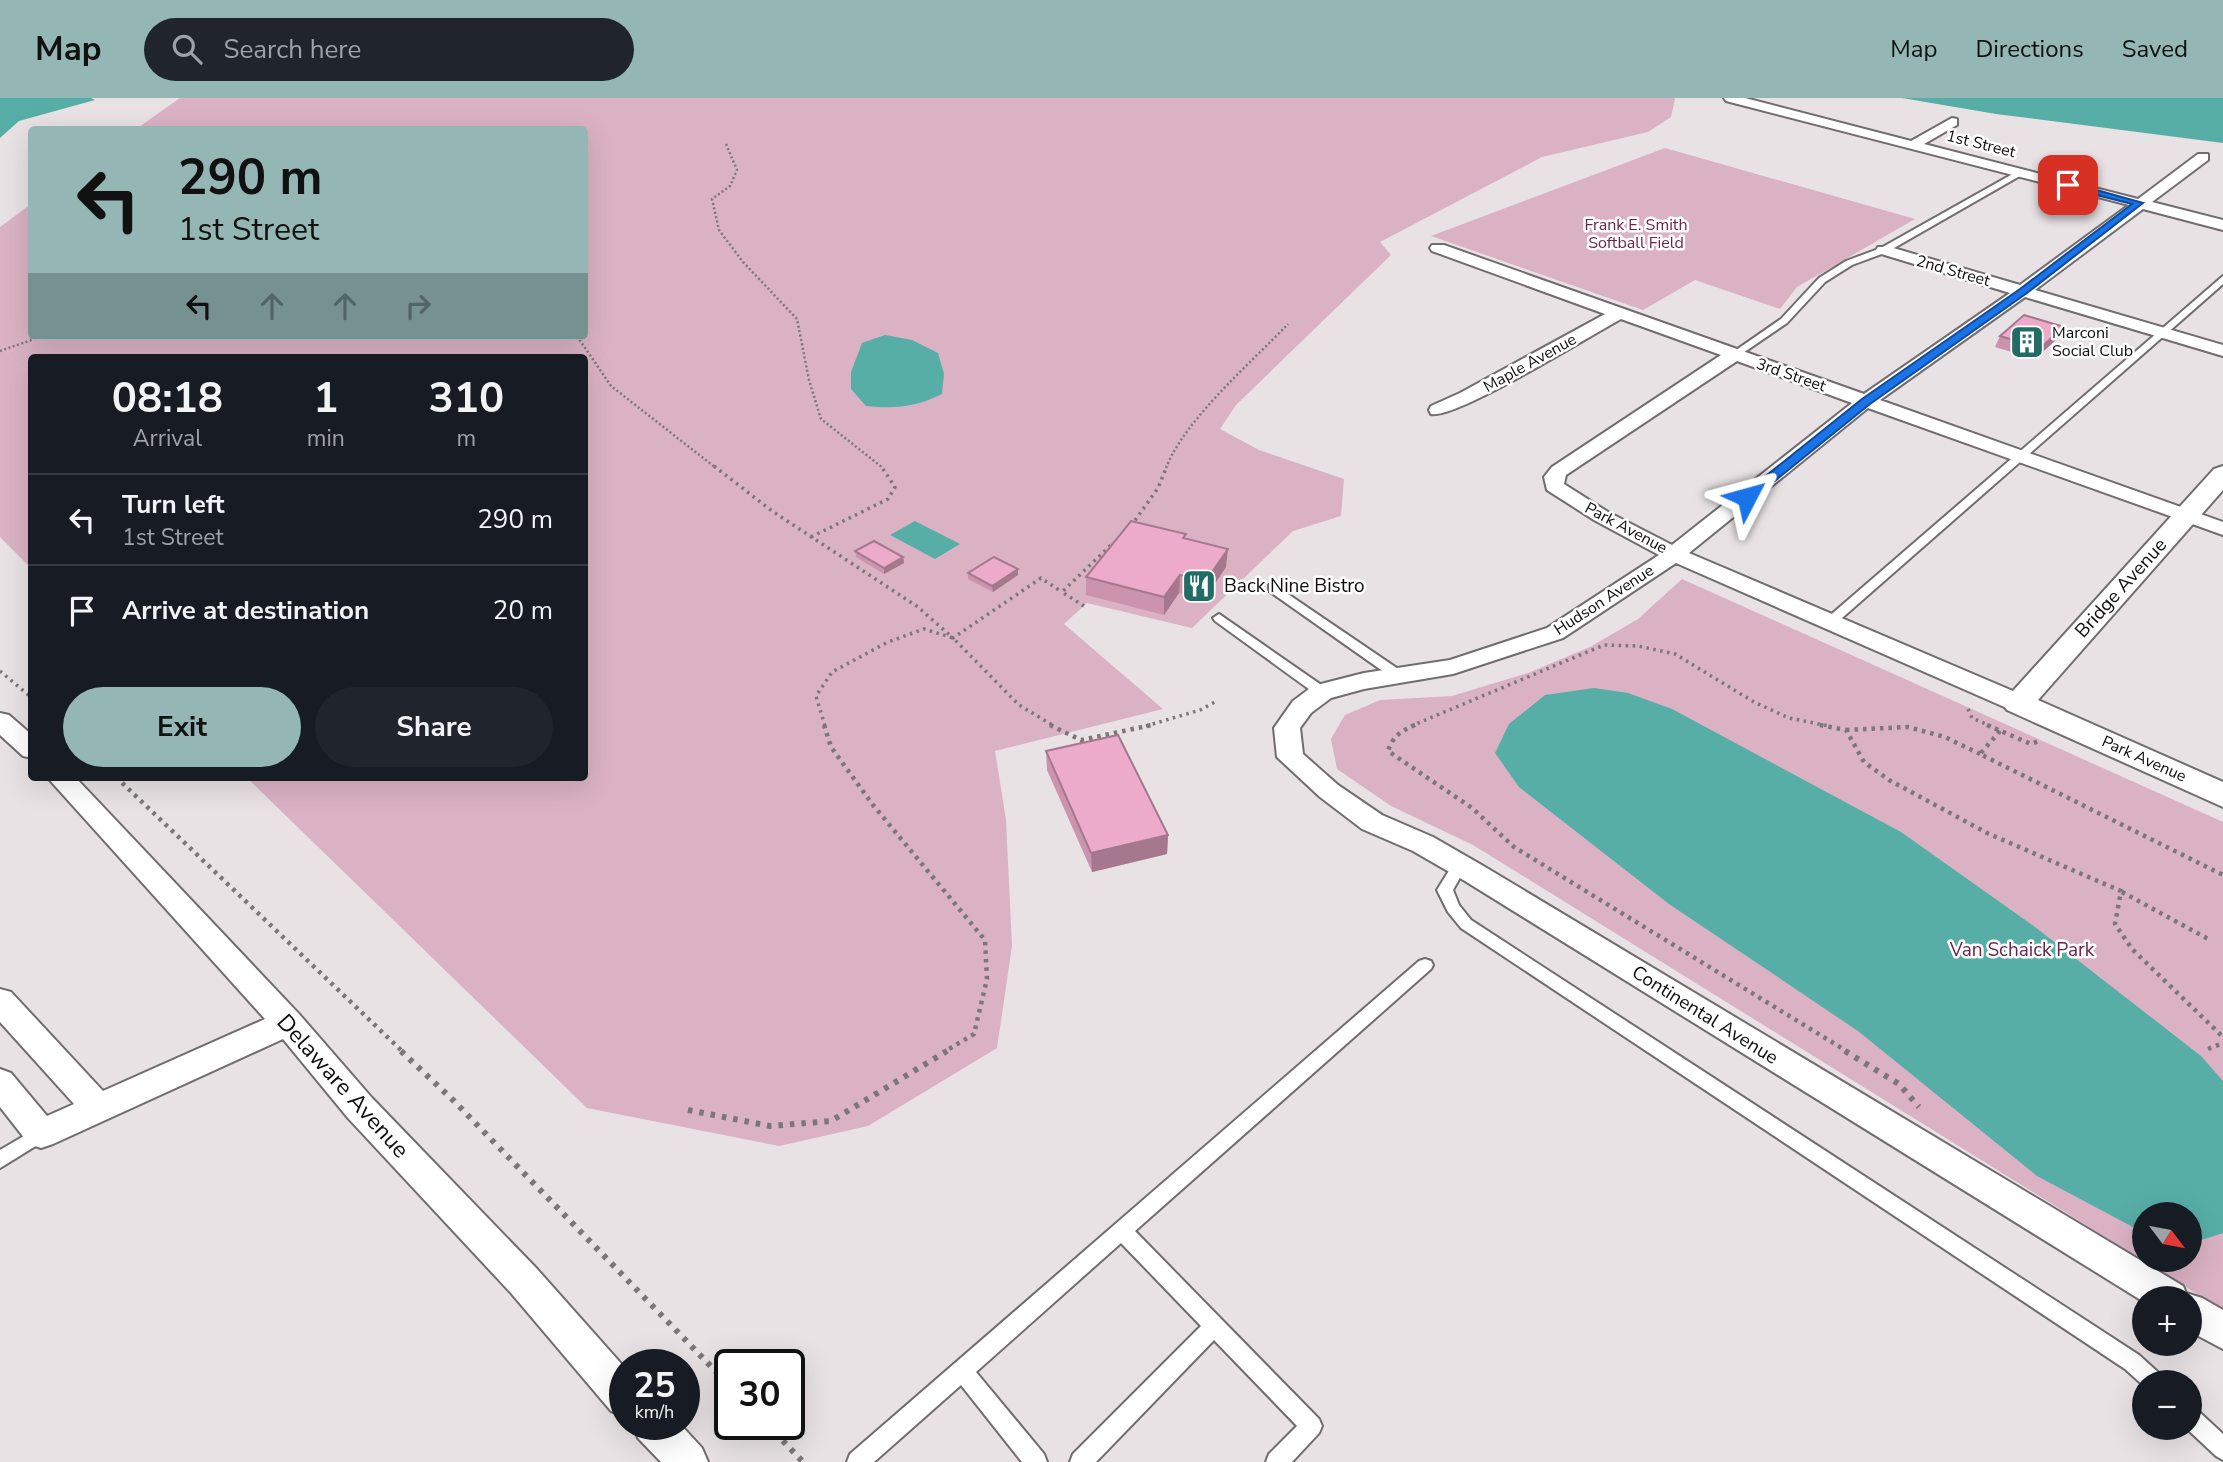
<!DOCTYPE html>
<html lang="en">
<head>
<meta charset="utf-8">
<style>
	body { margin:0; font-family:"Nunito Sans",sans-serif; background:#20242c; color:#f1f3f6; height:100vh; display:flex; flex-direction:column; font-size:26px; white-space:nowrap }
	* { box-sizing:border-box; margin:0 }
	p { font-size:23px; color:#9ea1a6 }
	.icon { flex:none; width:38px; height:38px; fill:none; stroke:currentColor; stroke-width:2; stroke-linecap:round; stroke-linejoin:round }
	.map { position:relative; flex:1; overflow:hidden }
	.panel { position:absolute; left:28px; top:256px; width:560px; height:427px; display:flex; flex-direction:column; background:#171b24; border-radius:7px; box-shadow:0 7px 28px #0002 }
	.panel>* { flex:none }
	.top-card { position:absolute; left:28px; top:28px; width:560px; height:214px; border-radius:7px; box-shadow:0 7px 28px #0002; background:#94b6b5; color:#111; overflow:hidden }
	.needle { width:46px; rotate:122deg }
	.fabs { position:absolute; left:2132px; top:1104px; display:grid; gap:14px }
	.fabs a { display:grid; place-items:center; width:70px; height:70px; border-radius:50%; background:#171b24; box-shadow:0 7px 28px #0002; font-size:35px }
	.speed { position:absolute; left:609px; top:1251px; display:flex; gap:14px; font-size:35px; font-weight:700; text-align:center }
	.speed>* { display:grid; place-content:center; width:91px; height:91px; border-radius:50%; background:#171b24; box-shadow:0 7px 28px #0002; line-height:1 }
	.speed small { font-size:18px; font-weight:400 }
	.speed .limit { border:4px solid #111; border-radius:10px; background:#fff; color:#111 }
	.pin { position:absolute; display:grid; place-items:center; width:60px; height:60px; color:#fff; margin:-30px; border-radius:14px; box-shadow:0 4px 10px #0006 }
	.me { position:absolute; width:77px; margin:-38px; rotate:51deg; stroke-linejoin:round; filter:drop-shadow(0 0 5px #0008) }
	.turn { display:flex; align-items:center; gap:24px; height:147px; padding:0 35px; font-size:32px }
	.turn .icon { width:91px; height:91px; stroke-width:2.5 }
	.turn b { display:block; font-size:49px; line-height:60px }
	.lanes { display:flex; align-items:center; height:66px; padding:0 35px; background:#0003; justify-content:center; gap:35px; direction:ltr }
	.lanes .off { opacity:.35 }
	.eta { display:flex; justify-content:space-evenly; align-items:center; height:119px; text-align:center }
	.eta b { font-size:42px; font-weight:700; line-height:49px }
	.action { display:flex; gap:14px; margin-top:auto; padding:14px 35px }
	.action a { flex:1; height:80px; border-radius:42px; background:#94b6b5; color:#111; font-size:28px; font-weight:700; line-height:80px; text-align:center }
	.action a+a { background:#20242c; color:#f1f3f6 }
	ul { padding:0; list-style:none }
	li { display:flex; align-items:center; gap:21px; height:91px; padding:0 35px; border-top:2px solid #363941 }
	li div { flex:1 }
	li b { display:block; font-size:26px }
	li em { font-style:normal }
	header { display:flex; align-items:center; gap:42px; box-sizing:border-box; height:98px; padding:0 35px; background:#94b6b5; color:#111 }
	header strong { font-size:33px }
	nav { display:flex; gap:38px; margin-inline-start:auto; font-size:24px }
	.search { width:490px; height:63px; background:#20242c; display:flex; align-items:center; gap:18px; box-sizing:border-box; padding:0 24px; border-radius:38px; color:#9ea1a6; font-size:26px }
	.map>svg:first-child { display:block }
	.green { fill:#dab2c4; fill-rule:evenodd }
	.water { fill:#57aea7 }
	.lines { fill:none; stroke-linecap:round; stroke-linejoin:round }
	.service-casing { stroke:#716c6e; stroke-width:4 }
	.minor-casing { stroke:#716c6e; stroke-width:4 }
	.tertiary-casing { stroke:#716c6e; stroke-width:4 }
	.path-far3 { stroke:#7b7779; stroke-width:2.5; stroke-dasharray:2 2.5; stroke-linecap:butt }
	.path-far2 { stroke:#7b7779; stroke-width:3.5; stroke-dasharray:2.5 4.5; stroke-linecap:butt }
	.path-far1 { stroke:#7b7779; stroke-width:4.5; stroke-dasharray:3.5 5; stroke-linecap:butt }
	.path { stroke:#7b7779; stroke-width:6; stroke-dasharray:4.5 7; stroke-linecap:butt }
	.service { fill:#fff; fill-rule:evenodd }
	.minor { fill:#fff; fill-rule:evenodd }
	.tertiary { fill:#fff; fill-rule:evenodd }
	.wall { fill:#cb93ae }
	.shaded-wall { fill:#a5788d }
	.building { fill:#ecabca; stroke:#a5788d; stroke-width:2 }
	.route { fill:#1a73e8; stroke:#114b97; stroke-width:2 }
	.labels { text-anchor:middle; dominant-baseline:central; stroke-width:5; stroke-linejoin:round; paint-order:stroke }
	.far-street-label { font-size:16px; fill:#0e0c0d; stroke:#fff }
	.far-park-label { font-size:16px; fill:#6c224c; stroke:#fff }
	.far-poi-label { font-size:16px; fill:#0e0c0d; stroke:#fff; text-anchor:start }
	.poi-label { font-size:19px; fill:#0e0c0d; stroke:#fff; text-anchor:start }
	.street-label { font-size:19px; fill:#0e0c0d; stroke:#fff }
	.park-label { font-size:19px; fill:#6c224c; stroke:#fff }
	.near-street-label { font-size:23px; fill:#0e0c0d; stroke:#fff }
</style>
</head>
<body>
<header>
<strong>Map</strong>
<div class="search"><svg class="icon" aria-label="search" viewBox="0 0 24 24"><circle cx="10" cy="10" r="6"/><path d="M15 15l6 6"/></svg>Search here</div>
<nav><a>Map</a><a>Directions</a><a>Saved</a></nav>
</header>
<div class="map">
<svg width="2223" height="1364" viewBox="0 0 2223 1364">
	<rect width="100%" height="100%" fill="#e8e2e4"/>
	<path class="green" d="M180 0H1674L1675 1 1671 19 1648 34 1542 59 1380 144 1391 157 1236 307 1220 331 1259 352 1344 381 1341 418 1293 433 1192 530 1087 505 1064 526 1163 611 995 653 1006 722 1012 848 997 950 868 1028 779 1048 587 1010 246 679H584V259H32L31 470 0 439V129L31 106 32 238H584V32L136 31Z
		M1665 50 1915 121 1797 189 1780 211 1695 182 1643 212 1431 138Z
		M1682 481 2223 724V1212L1473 747 1391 708 1337 671 1331 641 1345 617 1380 602 1452 598 1528 575 1590 549 1638 521ZM2144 1116H2189V1162H2144Z"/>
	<path class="water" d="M0 0H91L95 2 19 23 0 40Z
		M1902 0H2223V45L1996 16Z
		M885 237 912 242 938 255 944 276 942 296C916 309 895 311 866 308L851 291V274L862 245Z
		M915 423 960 446 935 461 890 437Z
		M1594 590 1628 595 1672 611 1901 734 2035 829 2201 958 2223 983V1135L2189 1146V1116H2144V1135L2037 1078 1858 933 1669 806 1519 689 1495 655 1509 626 1545 597Z"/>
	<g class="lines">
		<g class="service-casing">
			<path id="service" d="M2018 73 2025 75 1887 154 1852 167 1825 184 1787 225 1737 259 1729 257 1781 221 1819 180 1846 163 1881 150Z
				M2223 178V186L1834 527H1826L1824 524 1826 521Z
				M1273 486 1404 575 1405 578 1404 581H1394L1269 493V487Z
				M1219 516 1327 591 1329 594 1327 597H1317L1215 523 1213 520Z
				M1460 762 1465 763 1467 767 1453 792 1459 807 1471 822 2139 1257 2161 1277 2164 1284H2144V1288L2125 1271 1461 830 1448 814 1437 792 1455 763Z
				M1425 861 1431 863 1433 867 1431 871 1135 1133 1319 1321 1322 1328 1319 1335 1292 1364H1266L1269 1356 1297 1328 1214 1242 1096 1364H1070L1073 1356 1201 1228 1121 1145 976 1274 1044 1356 1047 1364H1022L961 1287 874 1364H847L850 1356 1419 863Z
				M41 1028 47 1031 50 1036 47 1041 0 1070V1052Z
				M2189 1308 2196 1311 2223 1336V1362L2216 1358 2186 1330H2189Z"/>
		</g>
		<g class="minor-casing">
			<path id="minor" d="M1724 0H1745L1911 43 1952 20 1957 21V27L1924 46 2138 101 2198 56H2208V62L2152 104 2223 122V132L2143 111 2035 192 2223 247V258L2025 199 1880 302 2223 424V437L1868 310 1689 455 2027 599 2030 605 2027 611 2018 613 2009 611 1676 465 1563 540 1453 576 1364 591 1331 600 1311 615 1300 630 1303 656 1338 687 1382 717 1433 739 1485 769 2183 1188 2186 1195 2202 1200 2223 1212V1251L2189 1233V1200H2144V1204L1465 783 1413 753 1362 731 1320 699 1277 659 1274 630 1293 603 1313 588 1364 575 1450 562 1547 530 1659 457 1594 422 1547 392 1544 379 1552 369 1721 257 1621 221C1591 237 1455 322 1431 316L1429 312 1431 308 1460 295 1605 216 1432 153 1430 150 1432 147H1444L1864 296 2010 195 1878 155 1876 152 1878 149H1890L2020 187 2129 107 1726 3ZM1737 263 1852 305 1672 447 1608 414 1564 386 1566 377Z
				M0 615 9 617 32 637V660L23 658 0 637Z
				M47 679H75L299 916 372 1000 537 1171 625 1270V1318L611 1313 511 1195 348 1020 283 941 53 1046 41 1050 29 1046 0 1009V971L11 975 47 1018 74 1006 0 924V891L11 894 103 993 265 921Z
				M633 1326H680L702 1350 708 1364H661L638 1340Z"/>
		</g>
		<g class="tertiary-casing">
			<path id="tertiary" d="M2223 368V392L2038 602 2223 684V709L2007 612 2002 605 2214 371Z"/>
		</g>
		<path class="path-far3" d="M726 46 737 72 730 88 712 101 719 132 743 164 797 221 809 282 821 321 883 370
			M577 238 611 288 716 370
			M0 253 43 238
			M1166 370C1185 321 1251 265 1288 226"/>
		<path class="path-far2" d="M714 368 772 413 918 509 953 540 1041 480 1062 494
			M1131 428 1158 390 1167 368
			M811 439 888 401 895 389 881 368
			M1084 508 1062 494 1112 446
			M0 573 32 600
			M1968 611 1972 620 1991 628
			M825 628 816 598 832 574 888 544 924 531 953 540 1019 607 1054 628
			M1146 628 1200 612 1215 604
			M1411 628 1604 547 1638 548 1675 556 1754 604 1789 620 1829 628"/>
		<path class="path-far1" d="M824 627 831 649 873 707 985 842 987 881 974 936 944 954
			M1050 627 1081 642 1152 627
			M1415 627C1401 633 1393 638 1388 653L1472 710 1514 749 1848 954
			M1820 627 1846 632 1864 664 1889 682 1987 735 2121 793 2115 826 2132 851 2223 939
			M1987 627 2031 646 2039 643
			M1846 632 1908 629 1945 639 1980 656
			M2000 633 1980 656 2223 777
			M116 679 403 954
			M2122 794 2210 842
			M2208 951 2223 945"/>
		<path class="path" d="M401 953 454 1003 730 1288
			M1845 953 1899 986 1919 1009
			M688 1012 770 1028 831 1023 947 953
			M767 1326 803 1364"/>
		<use href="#service" class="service"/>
		<use href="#minor" class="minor"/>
		<use href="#tertiary" class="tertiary"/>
	</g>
	<path class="wall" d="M2000 238 2058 240 2035 261 1995 249Z
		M1186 441 1226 469 1204 502 1179 495 1164 517 1086 497V479Z
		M855 453 903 459 904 465 884 476 856 459Z
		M1018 471V477L993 494 968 481V475Z
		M1046 653 1168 737 1167 756 1092 774 1047 672Z"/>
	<path class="shaded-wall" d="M2064 229 2058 240 2035 261 2040 250Z
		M1228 451 1226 469 1204 502 1205 484Z
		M903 459 904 465 884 476V470Z
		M1018 471V477L993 494 992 488Z
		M1180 477 1179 495 1164 517V499Z
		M1168 737 1167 756 1092 774 1091 755Z"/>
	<path class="building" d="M2024 217 2064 229 2040 250 2000 238Z
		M1131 423 1186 436 1183 440 1228 451 1205 484 1180 477 1164 499 1086 479Z
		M874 443 903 459 884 470 855 453Z
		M994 459 1018 471 992 488 968 475Z
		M1118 637 1168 737 1091 755 1046 653Z"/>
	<path class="route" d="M2068 84 2143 105 2027 195 1870 306 1751 402H1742V397L1862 301 2020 191 2132 106 2065 89Z"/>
	<defs>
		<g id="building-square" transform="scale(1.75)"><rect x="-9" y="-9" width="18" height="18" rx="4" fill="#226c66" stroke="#fff"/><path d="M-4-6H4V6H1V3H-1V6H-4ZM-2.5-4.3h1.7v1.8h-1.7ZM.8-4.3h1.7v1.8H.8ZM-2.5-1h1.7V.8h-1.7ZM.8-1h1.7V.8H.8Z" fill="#fff"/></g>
		<g id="restaurant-square" transform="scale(1.75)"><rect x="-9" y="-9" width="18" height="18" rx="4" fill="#226c66" stroke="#fff"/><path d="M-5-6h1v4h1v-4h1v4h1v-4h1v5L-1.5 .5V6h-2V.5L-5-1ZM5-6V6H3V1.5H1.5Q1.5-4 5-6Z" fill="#fff"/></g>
	</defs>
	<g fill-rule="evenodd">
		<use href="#building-square" x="2027" y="244"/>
		<use href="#restaurant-square" x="1199" y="488"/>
	</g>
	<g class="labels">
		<g class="far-street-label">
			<text transform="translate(1981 46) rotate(14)">1st Street</text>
			<text transform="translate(1953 173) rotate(16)">2nd Street</text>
			<text transform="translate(1530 265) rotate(-29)">Maple Avenue</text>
			<text transform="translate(1791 277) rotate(19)">3rd Street</text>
			<text transform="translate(1626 430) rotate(28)">Park Avenue</text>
			<text transform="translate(1604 502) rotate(-33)">Hudson Avenue</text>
			<text transform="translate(2144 661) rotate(24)">Park Avenue</text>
		</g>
		<g class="far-park-label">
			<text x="1636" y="127">Frank E. Smith<tspan x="1636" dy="18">Softball Field</tspan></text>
		</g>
		<g class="far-poi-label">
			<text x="2052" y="235">Marconi<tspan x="2052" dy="18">Social Club</tspan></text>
		</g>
		<g class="poi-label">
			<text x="1224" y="488">Back Nine Bistro</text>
		</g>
		<g class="street-label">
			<text transform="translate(2121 490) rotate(-48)">Bridge Avenue</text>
			<text transform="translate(1705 917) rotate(32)">Continental Avenue</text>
		</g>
		<g class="park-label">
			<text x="2022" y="852">Van Schaick Park</text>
		</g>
		<g class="near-street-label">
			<text transform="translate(343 988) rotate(48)">Delaware Avenue</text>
		</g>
	</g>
</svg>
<div class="fabs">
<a><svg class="needle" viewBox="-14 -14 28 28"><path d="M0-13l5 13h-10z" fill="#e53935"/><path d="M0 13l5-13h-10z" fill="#9ea1a6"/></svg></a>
<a>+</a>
<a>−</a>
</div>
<div class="speed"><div>25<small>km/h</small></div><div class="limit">30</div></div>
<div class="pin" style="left:2068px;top:87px;background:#d93025"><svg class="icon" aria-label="arrive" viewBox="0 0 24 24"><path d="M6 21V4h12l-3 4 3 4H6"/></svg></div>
<svg class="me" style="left:1747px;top:399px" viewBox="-20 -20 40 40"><path d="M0-17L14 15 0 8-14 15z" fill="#1a73e8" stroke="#fff" stroke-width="4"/></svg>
<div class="top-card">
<div class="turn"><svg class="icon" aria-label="left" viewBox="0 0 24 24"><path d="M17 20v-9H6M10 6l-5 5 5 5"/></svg><div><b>290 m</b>1st Street</div></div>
<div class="lanes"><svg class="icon" aria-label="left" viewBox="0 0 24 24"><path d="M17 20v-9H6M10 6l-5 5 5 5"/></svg><svg class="icon off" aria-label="ahead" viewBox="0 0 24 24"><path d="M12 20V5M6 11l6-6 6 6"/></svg><svg class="icon off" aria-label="ahead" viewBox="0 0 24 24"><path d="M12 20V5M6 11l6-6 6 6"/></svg><svg class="icon off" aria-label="right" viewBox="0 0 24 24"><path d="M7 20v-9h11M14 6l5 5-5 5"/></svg></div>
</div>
<section class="panel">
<div class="eta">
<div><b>08:18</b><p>Arrival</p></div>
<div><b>1</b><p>min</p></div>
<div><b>310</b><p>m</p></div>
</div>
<ul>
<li><svg class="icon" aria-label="left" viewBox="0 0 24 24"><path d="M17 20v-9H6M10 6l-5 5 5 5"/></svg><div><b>Turn left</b><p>1st Street</p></div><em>290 m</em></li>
<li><svg class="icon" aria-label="arrive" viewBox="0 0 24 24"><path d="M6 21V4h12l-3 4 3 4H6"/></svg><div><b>Arrive at destination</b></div><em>20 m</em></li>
</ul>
<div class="action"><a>Exit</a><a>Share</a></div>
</section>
</div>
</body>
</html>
